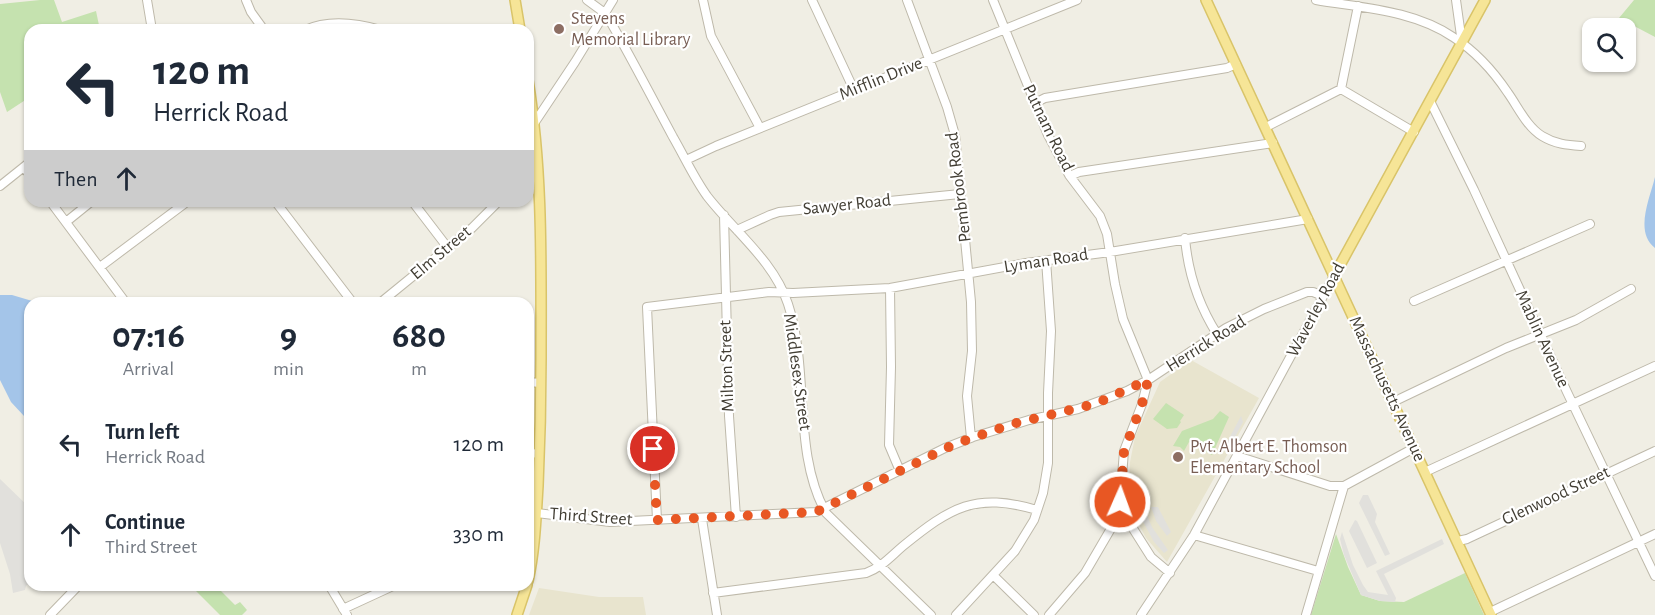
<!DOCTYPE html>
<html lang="en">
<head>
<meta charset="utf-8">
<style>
	body { margin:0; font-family:"Alegreya Sans",sans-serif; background:#f2f2f3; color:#1f2937; height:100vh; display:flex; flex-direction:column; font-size:22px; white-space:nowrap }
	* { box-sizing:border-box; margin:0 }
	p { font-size:20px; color:#747a83 }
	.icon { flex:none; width:33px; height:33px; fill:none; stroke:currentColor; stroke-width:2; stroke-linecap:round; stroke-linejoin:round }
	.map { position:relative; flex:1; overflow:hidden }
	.sheet { position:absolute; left:24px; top:297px; width:510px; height:294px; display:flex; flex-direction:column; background:#fff; border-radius:18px; box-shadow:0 2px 4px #0004 }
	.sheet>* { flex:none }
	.banner { position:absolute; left:24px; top:24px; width:510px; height:183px; border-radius:18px; box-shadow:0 2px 4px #0004; background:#fff; color:#1f2937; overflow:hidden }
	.tools { position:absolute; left:1582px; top:18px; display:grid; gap:12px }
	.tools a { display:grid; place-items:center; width:54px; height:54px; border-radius:12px; background:#fff; box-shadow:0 2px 4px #0004; font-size:30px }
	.pin { position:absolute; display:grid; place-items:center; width:51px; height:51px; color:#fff; margin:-26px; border:3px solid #fff; border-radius:50%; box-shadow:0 2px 6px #0007 }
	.me { position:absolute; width:66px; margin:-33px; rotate:2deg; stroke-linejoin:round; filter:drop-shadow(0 0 4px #0008) }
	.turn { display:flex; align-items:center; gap:21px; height:126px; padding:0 30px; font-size:27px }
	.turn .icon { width:78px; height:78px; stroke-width:2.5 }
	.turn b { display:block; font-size:42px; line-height:51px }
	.then { display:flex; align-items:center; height:57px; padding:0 30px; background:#0003; gap:12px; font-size:22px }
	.eta { display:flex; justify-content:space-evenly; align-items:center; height:102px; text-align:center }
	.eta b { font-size:36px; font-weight:600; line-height:42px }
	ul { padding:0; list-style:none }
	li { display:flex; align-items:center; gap:18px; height:90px; padding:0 30px }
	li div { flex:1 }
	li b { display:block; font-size:22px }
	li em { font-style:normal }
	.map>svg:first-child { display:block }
	.education { fill:#e8e4ce }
	.green { fill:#c5e2af }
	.parking { fill:#e1e0dc }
	.water { fill:#a4c5e9 }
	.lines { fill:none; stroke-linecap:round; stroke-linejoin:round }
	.minor-casing { stroke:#beb9aa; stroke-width:10 }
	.major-casing { stroke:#d9c469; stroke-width:12 }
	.minor { stroke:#fff; stroke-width:8 }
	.major { stroke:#f6e597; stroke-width:9 }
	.route { stroke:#e85723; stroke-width:10; stroke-dasharray:0 18 }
	.education-dot { fill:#8d6e63; stroke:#fff; stroke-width:2 }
	.labels { text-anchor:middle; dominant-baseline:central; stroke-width:4.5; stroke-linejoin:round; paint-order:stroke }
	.education-label { font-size:18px; fill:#785e54; stroke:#fff; text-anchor:start }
	.street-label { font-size:18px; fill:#423e34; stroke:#fff }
</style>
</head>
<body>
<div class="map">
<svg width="1655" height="615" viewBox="0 0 1655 615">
	<rect width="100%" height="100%" fill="#f0eee4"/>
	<path class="education" d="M1191 360 1259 398 1167 562 1146 538 1133 513 1129 488 1130 462 1135 437 1160 382Z
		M539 588 599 597H643L646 615H529Z"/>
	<path class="green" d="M40 0H54L62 22 96 11 100 30H30V97L7 112 0 92V4Z
		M1634 0H1655V37L1619 18Z
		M1166 403 1184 415 1180 421 1181 422 1177 428 1167 429 1153 419Z
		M1220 411 1229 417 1212 455 1189 442 1184 451 1180 447 1173 446 1182 431 1213 419Z
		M1336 534 1348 567 1361 595 1380 601 1404 602 1465 573 1484 615H1311Z
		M190 585H215L235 605 240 602 247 610 242 615H220Z"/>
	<path class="parking" d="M1241 416 1243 422 1229 448 1225 446Z
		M0 479 30 508V582L26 586 25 590 13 593 10 574 0 543Z
		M1363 495H1368L1377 514 1375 522 1390 554 1385 556 1359 503Z
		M1140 499 1152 527 1168 550 1164 553 1154 542 1141 518 1135 500Z
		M1151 507H1158L1171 532 1167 536 1156 521Z
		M1355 520 1357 521 1377 563 1367 568 1349 531Z
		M1342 532 1353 565 1363 585 1368 592 1388 595 1376 571 1442 539 1444 544 1384 574 1396 598 1395 602 1380 601 1361 595 1344 555 1340 539Z"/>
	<path class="water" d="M1655 177V248C1634 232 1650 198 1655 177Z
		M0 295H12L39 303H30V418L24 416 11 402 0 380Z"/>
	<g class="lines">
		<g class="minor-casing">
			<path id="minor" d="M147 0 152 30
				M246 0 251 12 264 30
				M587 0 602 11 610 21C632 59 652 98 673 137 684 156 694 178 707 196 734 231 774 261 788 304 810 370 792 452 826 513L931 615
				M703 0 711 36 760 128
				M812 0 854 90
				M907 0 947 107 955 135 971 302 972 351 967 396 971 438
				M993 0 1048 135 1069 175 1100 216 1107 234 1115 284 1123 319 1148 380 1142 404 1124 451 1120 502 1132 527 1151 557 1170 573
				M1316 0C1362 8 1413 10 1453 37 1475 51 1494 72 1508 93 1518 107 1527 127 1542 136 1555 144 1567 145 1581 146
				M1456 0 1462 43
				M305 30C329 19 357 23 381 30
				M1341 89 1414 132
				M1430 101 1474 190 1567 392 1655 576
				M1035 103 1045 98 1227 68 1236 64
				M533 125 575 62 613 0
				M1266 127 1341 89 1358 6
				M686 160 716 146 1077 0
				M24 168 30 175
				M528 171H538
				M1070 176 1079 172 1273 143
				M0 186 30 162
				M50 201 126 303
				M275 201 353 303
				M412 201 448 248
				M724 215 729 416 736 517
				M66 222 92 201
				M737 230 770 215 779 212 960 194
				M1185 238C1188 273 1198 304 1217 334
				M100 267 188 201
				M890 288 891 367 889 445 900 471
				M1414 301 1590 224
				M380 303 472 228 499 201
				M528 382 541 383
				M1393 402 1506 348 1576 320 1631 289
				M528 454 539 453
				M1237 456 1330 486H1344
				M1425 472 1655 366
				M537 513 610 522 816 512 945 448 973 437 1029 420 1078 409 1127 391 1148 380 1226 328 1264 309 1307 292H1313L1323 296
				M702 519 717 615
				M657 520 647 307 769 292 793 293 890 288 1026 263 1110 252 1308 219
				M1194 535 1318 571
				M1458 541 1467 539 1655 451
				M993 575 1034 615
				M329 585 347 615
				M713 593 866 573C882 567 890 557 903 546 951 507 975 492 1037 510
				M343 609 395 585
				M1490 612 1655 534
				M50 615 79 585
				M956 615 1015 551 1034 520 1043 493 1048 463V393L1051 331 1046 260
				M1049 615 1085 573 1123 508
				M1141 615 1194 535 1334 276
				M1306 615 1344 486 1414 448"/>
		</g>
		<g class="major-casing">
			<path id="major" d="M515 0 520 30
				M1206 0 1491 615
				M528 80C543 172 541 265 541 358 541 401 540 443 538 486 536 517 535 550 528 581
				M1334 276 1485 0
				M517 615 527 585"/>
		</g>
		<use href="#minor" class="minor"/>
		<use href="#major" class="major"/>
	</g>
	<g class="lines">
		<path class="route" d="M653 449 657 520 816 512 955 444 1012 424 1095 404 1148 380 1142 404 1124 451 1120 502"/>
	</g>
	<g class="education-dot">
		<circle cx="559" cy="29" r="6"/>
		<circle cx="1178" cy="457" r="6"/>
	</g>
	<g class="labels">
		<g class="education-label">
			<text x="571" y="19">Stevens<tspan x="571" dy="21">Memorial Library</tspan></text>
			<text x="1190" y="447">Pvt. Albert E. Thomson<tspan x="1190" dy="21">Elementary School</tspan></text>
		</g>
		<g class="street-label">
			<text transform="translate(881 79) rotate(-22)">Mifflin Drive</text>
			<text transform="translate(1048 128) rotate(64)">Putnam Road</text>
			<text transform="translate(959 187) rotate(-97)">Pembrook Road</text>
			<text transform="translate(847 205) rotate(-6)">Sawyer Road</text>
			<text transform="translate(441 253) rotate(-40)">Elm Street</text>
			<text transform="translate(1046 261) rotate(-9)">Lyman Road</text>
			<text transform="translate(1316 310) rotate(-62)">Waverley Road</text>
			<text transform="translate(1542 339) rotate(65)">Mablin Avenue</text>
			<text transform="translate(1206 344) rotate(-32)">Herrick Road</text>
			<text transform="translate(727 366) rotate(-92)">Milton Street</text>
			<text transform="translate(797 372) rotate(82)">Middlesex Street</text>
			<text transform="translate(1387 389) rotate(65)">Massachusetts Avenue</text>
			<text transform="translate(1556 496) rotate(-25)">Glenwood Street</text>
			<text transform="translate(591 517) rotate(4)">Third Street</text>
		</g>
	</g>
</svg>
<div class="tools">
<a><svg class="icon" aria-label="search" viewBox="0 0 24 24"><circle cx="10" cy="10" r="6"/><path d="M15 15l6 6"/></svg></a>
</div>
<div class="pin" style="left:653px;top:449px;background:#d93025"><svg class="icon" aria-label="arrive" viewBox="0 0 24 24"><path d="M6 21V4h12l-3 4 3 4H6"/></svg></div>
<svg class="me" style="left:1120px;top:502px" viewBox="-20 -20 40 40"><circle r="17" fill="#e85723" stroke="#fff" stroke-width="3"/><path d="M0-11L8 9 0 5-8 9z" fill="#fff"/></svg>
<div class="banner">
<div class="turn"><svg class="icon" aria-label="left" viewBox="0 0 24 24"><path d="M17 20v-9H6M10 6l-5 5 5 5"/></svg><div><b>120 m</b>Herrick Road</div></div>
<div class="then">Then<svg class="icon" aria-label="ahead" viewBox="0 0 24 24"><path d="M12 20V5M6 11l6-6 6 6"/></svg></div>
</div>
<section class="sheet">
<div class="eta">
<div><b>07:16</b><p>Arrival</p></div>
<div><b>9</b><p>min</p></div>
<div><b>680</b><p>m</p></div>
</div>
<ul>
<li><svg class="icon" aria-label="left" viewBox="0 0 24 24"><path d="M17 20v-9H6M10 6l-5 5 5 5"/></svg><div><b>Turn left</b><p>Herrick Road</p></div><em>120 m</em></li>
<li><svg class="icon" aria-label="ahead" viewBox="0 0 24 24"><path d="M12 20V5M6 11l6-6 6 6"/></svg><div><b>Continue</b><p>Third Street</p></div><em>330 m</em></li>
</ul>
</section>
</div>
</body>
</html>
